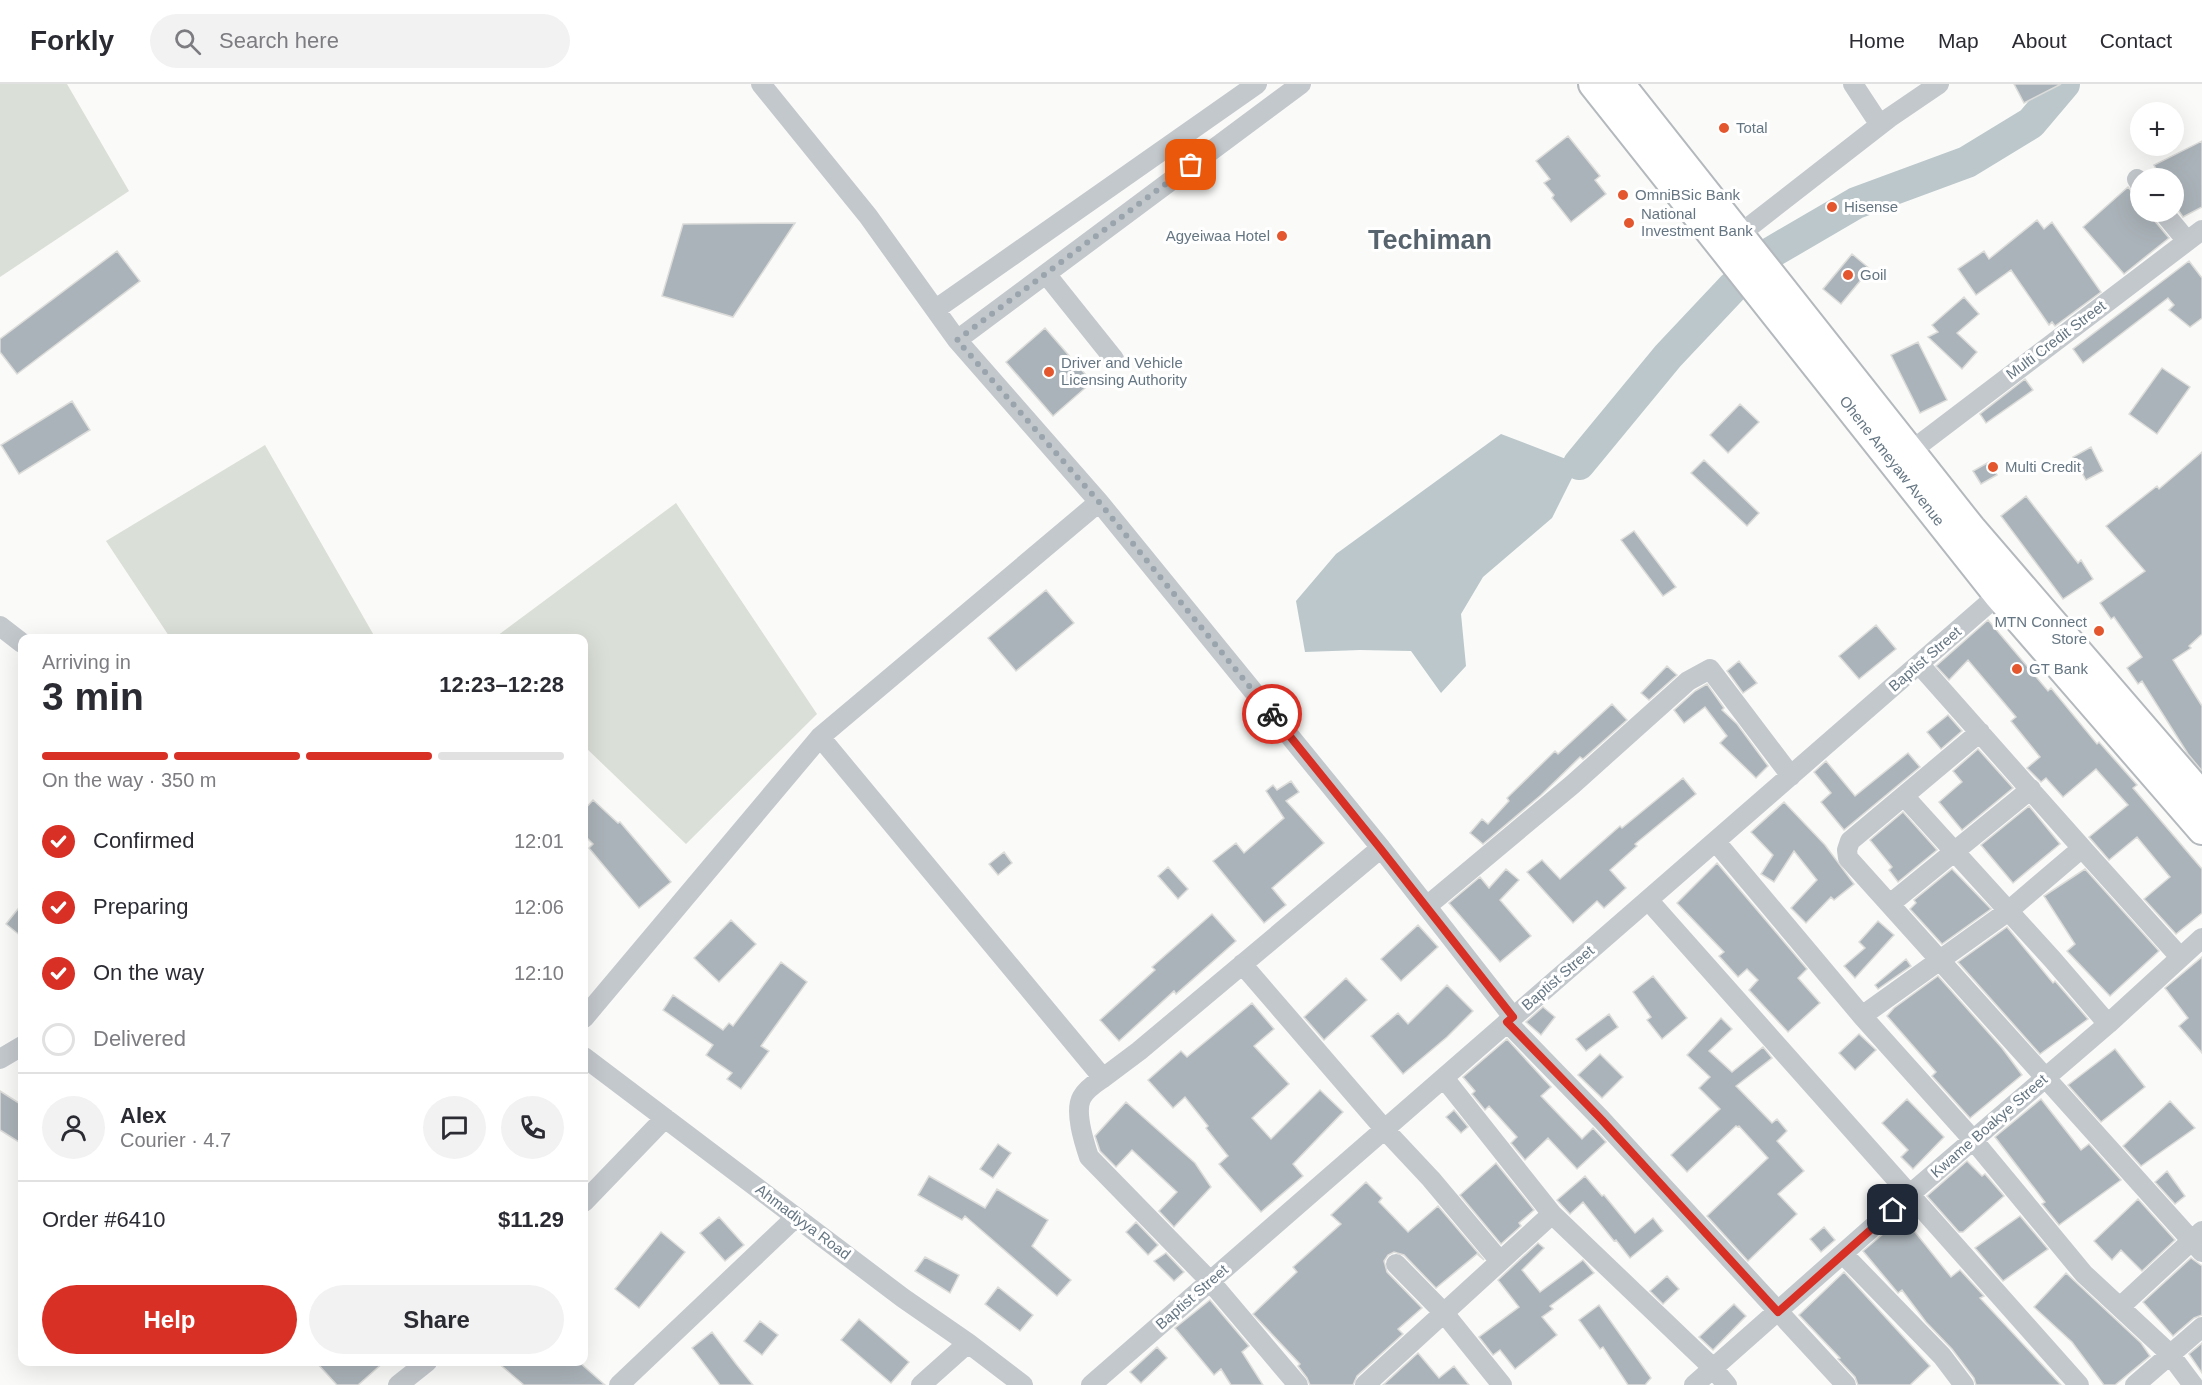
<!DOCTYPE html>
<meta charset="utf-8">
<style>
body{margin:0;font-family:Arial,sans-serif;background:#f2f2f3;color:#2b2b33;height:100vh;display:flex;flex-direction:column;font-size:22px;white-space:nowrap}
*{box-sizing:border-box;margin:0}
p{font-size:20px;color:#7c7c81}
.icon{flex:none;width:33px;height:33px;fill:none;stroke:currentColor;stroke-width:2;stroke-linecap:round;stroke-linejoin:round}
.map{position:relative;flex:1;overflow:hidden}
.panel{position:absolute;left:18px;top:550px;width:570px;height:732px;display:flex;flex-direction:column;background:#fff;border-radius:12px;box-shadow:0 6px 24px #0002}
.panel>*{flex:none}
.tools{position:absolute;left:2130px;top:18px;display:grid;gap:12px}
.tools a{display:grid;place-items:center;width:54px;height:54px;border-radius:50%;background:#fff;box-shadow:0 6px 24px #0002;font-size:30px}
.pin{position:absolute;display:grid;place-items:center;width:51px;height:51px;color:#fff;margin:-26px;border-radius:12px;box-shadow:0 3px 9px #0006}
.courier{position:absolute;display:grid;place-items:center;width:60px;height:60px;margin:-30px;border:4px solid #d93025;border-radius:50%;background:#fff;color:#222;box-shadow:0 2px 8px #0007}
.headline em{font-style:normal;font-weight:800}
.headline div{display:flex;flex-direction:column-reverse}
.headline{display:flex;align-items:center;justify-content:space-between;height:102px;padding:0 24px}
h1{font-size:39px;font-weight:800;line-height:45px}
.bar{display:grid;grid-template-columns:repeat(4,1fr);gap:9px 6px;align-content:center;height:72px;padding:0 24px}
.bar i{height:8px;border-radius:4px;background:#e1e1e2}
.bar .on{background:#d93025}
.bar p{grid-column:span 4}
.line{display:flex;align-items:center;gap:15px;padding:0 24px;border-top:2px solid #e1e1e2}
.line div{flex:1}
.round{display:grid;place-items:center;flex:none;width:63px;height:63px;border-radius:32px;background:#f2f2f3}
ol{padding:0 24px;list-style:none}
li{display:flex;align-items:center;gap:18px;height:66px}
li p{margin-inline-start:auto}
li .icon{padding:6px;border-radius:50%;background:#d93025;color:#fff;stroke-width:4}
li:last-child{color:#7c7c81}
li i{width:33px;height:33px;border:3px solid #e1e1e2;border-radius:50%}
.button{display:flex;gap:12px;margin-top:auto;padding:12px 24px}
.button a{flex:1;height:69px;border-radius:36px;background:#d93025;color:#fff;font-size:24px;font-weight:800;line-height:69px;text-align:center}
.button a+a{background:#f2f2f3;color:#2b2b33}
header{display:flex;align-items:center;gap:36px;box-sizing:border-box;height:84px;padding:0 30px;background:#fff;border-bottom:2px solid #e1e1e2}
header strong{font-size:28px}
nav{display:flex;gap:33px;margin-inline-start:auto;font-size:21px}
.search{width:420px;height:54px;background:#f2f2f3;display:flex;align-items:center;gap:15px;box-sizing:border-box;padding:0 21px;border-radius:33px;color:#7c7c81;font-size:22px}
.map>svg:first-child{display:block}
.green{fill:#dadfd7}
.water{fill:#bbc7cb}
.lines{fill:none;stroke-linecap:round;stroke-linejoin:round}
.river{stroke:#bbc7cb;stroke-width:32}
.building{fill:#aab3b9;stroke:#dcdcda;stroke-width:1.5}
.highway-casing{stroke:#b4b9bd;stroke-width:32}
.minor{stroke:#c3c8cc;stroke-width:20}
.highway{stroke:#fff;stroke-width:28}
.done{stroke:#99a4ac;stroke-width:6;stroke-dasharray:0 10.8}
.route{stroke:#d93025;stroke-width:8}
.poi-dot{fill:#e4572e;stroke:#fff;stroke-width:2}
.labels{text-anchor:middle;stroke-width:6;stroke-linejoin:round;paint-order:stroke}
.poi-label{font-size:15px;fill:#657683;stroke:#fff;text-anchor:start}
.street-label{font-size:15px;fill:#657683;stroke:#fff}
.town-label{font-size:27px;font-weight:bold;fill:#57646e;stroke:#fff}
</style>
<header>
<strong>Forkly</strong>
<div class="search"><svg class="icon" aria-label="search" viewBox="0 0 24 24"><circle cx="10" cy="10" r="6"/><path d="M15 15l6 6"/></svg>Search here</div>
<nav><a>Home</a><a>Map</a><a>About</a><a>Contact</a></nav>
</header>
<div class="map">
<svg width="2202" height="1301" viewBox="0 0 2202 1301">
<rect width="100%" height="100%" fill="#fafaf8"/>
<path class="green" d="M0 0H67L129 107 0 193Z
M265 361 376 555H171L106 457Z
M676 419 817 630 686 760 584 662V555H493Z"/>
<path class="water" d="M1501 350 1579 380 1552 434 1483 493 1461 530 1466 582 1441 609 1411 567 1360 566 1305 568 1296 517 1336 470Z"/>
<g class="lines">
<path class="river" d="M1772 168 1856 119 1967 78 2031 39 2064 0
M1579 380 1668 272 1733 203"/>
</g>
<path class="building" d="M2014 0H2061L2024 19Z
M1568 52 1600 92 1595 96 1606 110 1571 138 1552 114 1554 111 1544 99 1550 95 1536 77Z
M2202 57V123L2183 133 2174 120V94H2161L2154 81Z
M2128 103 2134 110 2140 112V128H2151L2154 136 2169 154 2124 190 2083 143Z
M2037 136 2044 145 2052 138 2101 208 2055 242 2052 238 2049 241 2011 186 1976 211 1958 185 1984 167 1989 175Z
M795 139 733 233 662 212 683 140Z
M117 167 140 197 17 290 0 268V255Z
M1852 170 1870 185 1841 220 1823 205Z
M2189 177 2202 194V234L2190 243 2169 226 2174 221 2168 214 2083 279 2073 265Z
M1964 213 1979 230 1957 249 1977 268 1962 285 1928 253 1938 248 1932 241Z
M1045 244 1092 298 1053 332 1006 278Z
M1918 258 1947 316 1920 329 1891 271Z
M2162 284 2190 303 2157 350 2129 330Z
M2025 295 2033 306 1986 339 1980 330Z
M72 317 90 346 19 390 1 361Z
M1740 320 1759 338 1728 369 1710 351Z
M2091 363 2103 387 2086 396 2073 373Z
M2202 368V550L2189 562 2191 564 2173 576 2202 622V687L2188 670 2142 597 2138 600 2127 584 2142 573 2114 533 2111 535 2100 519 2145 487 2106 442 2157 402 2159 405Z
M1704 376 1759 429 1747 442 1691 389Z
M1989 378 1997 391 1981 400 1973 387Z
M2026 412 2078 479 2081 476 2093 495 2063 515 2001 432Z
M1634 447 1676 503 1663 512 1621 456Z
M1046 506 1074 539 1016 587 988 554Z
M1988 536 2048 607 2051 604 2097 660 2099 658 2137 701 2133 704 2202 785V829L2176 850 2144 815 2170 793 2137 753 2109 776 2089 753 2128 721 2096 685 2063 713 2046 694 2041 698 2027 684 2040 673 2011 637 2016 633 1968 576 1949 596 1936 582Z
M1876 541 1896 565 1859 595 1839 572Z
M1739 577 1757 599 1743 609 1727 587Z
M1667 582 1677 591 1649 616 1641 609Z
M1707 600 1724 624 1722 626 1737 640 1768 682 1756 694 1720 659 1727 652 1705 623 1684 639 1674 626 1695 607Z
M1612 620 1627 636 1583 675 1580 673 1541 711 1483 760 1470 749 1482 735 1488 740 1509 717 1507 714 1555 667 1558 670Z
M1948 631 1962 647 1941 665 1927 648Z
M1978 665 2013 704 1962 746 1939 718 1962 698 1953 687Z
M1908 669 1920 683 1844 746 1821 718 1831 709 1814 688 1826 677 1855 712Z
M1683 694 1696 710 1635 760 1637 762 1610 786 1626 804 1604 824 1597 817 1573 839 1527 788 1542 776 1560 795 1620 742 1622 744Z
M1291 697 1299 708 1286 717 1324 759 1272 804 1286 821 1264 839 1213 777 1236 759 1244 769 1284 734 1266 707 1273 701 1277 706Z
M593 716 618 739 620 738 671 798 639 824 589 764 593 760 584 751V726Z
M1784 718 1825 761 1854 800 1834 816 1831 813 1806 839 1791 824 1817 796 1794 767 1774 798 1761 790 1773 771 1751 748Z
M2029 722 2060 760 2013 799 1981 761Z
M1903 728 1937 766 1898 798 1889 786 1892 783 1870 756Z
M1004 768 1012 779 998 791 989 780Z
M1717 779 1807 885 1798 894 1820 919 1788 948 1749 906 1758 896 1747 885 1738 893 1719 872 1724 868 1677 819Z
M1168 783 1188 805 1178 815 1158 792Z
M1506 785 1519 796 1500 816 1531 852 1500 878 1449 819 1480 793 1489 804Z
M1952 785 1991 825 1942 860 1910 825 1916 819 1914 816Z
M2085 785 2159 867 2110 912 2067 867 2075 860 2044 812Z
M22 820V853L6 840Z
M1212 830 1236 857 1176 910 1174 907 1119 957 1100 936 1155 886 1152 883Z
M731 836 756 860 719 898 694 874Z
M1878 837 1894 851 1855 894 1844 882 1865 864 1859 858Z
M1418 841 1438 863 1401 897 1381 875Z
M2007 843 2053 899 2055 897 2088 935 2040 970 1958 878Z
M2202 873V969L2179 942 2188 934 2165 904Z
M1906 875 1911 882 1878 905 1875 901Z
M781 878 807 898 761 962 769 967 741 1005 727 995 732 989 706 971 713 961 663 926 673 911 723 946 729 939 733 942Z
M1653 892 1687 934 1662 955 1647 936 1651 933 1633 908Z
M1938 892 2002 964 2022 991 1970 1034 1932 992 1936 988 1887 932 1894 924Z
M1346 894 1367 916 1324 956 1304 933Z
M1447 901 1473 927 1447 953 1403 990 1371 952 1398 929 1408 940Z
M1252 919 1274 945 1254 962 1289 1000 1252 1034 1271 1055 1320 1006 1343 1028 1293 1080 1303 1092 1261 1128 1219 1080 1228 1072 1206 1044 1208 1042 1185 1013 1173 1024 1148 996 1181 967 1187 973Z
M1543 923 1555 933 1541 951 1526 938Z
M1609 930 1618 943 1586 967 1576 955Z
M1721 934 1732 945 1709 967 1732 988 1763 963 1768 969 1772 974 1736 1002 1772 1039 1777 1035 1787 1047 1777 1057 1804 1087 1778 1110 1797 1130 1748 1177 1707 1132 1768 1074 1739 1042 1738 1043 1736 1042 1687 1088 1671 1071 1720 1025 1699 1004 1710 993 1687 971Z
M1859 950 1876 966 1855 986 1839 969Z
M1507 955 1551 1003 1541 1012 1582 1055 1593 1044 1606 1058 1577 1085 1548 1054 1525 1076 1511 1059 1517 1053 1489 1022 1485 1026 1472 1010 1475 1007 1463 993Z
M2115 965 2145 1003 2101 1038 2068 1001Z
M1600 970 1623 993 1602 1014 1578 991Z
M0 1007 22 1021V1060L0 1046Z
M1907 1015 1944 1053 1913 1085 1901 1073 1908 1066 1882 1039Z
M2041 1015 2081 1066 2089 1060 2121 1096 2059 1141 2042 1120 2045 1118 1995 1053Z
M2170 1017 2195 1044 2141 1082 2123 1062Z
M1126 1018 1195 1079 1211 1103 1174 1143 1159 1127 1177 1108 1132 1066 1116 1083 1100 1067 1095 1052Z
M1454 1026 1468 1043 1461 1049 1446 1033Z
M998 1060 1011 1069 993 1094 980 1085Z
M1967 1077 1982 1092 1985 1090 2004 1112 1963 1148H1959L1927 1112Z
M1496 1079 1534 1126 1519 1139 1521 1142 1501 1160 1460 1111Z
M2167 1087 2185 1112 2175 1120 2155 1098Z
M929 1092 985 1124 997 1105 1048 1136 1032 1162 1071 1196 1057 1212 965 1132 962 1136 918 1111Z
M1585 1092 1602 1112 1604 1111 1635 1149 1653 1134 1663 1147 1630 1174 1616 1156 1614 1157 1583 1118 1570 1130 1557 1116Z
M1366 1098 1382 1114 1379 1118 1408 1148 1438 1122 1484 1176 1477 1170 1436 1204 1404 1171 1394 1168 1388 1171 1384 1177 1387 1188 1422 1224 1398 1245 1403 1250 1357 1292 1353 1301H1310L1307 1294 1298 1282 1300 1280 1253 1230 1297 1188 1293 1183 1341 1140 1331 1131Z
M2138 1115 2175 1156 2142 1187 2121 1166 2112 1176 2094 1157Z
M2020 1132 2048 1165 2003 1197 1975 1164Z
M719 1133 744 1161 725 1177 700 1149Z
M1903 1133 1951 1193 1960 1186 1984 1212 1980 1214 2061 1301H1976L1974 1294 1952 1265 1926 1238 1902 1206 1898 1209 1863 1167Z
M1136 1138 1158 1161 1148 1171 1126 1148Z
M1824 1143 1835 1156 1821 1168 1810 1155Z
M661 1148 685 1168 639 1224 615 1205Z
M1538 1159 1544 1164 1522 1186 1540 1208 1583 1176 1594 1189 1550 1222 1553 1225 1542 1233 1557 1251 1515 1285 1500 1266 1493 1271 1479 1253 1519 1223 1498 1196Z
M1166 1169 1184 1188 1174 1197 1154 1177Z
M925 1173 959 1191 950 1209 915 1187Z
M2191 1174 2202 1182V1231L2194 1234 2173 1252 2143 1218Z
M1844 1188 1930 1282 1910 1301H1858L1855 1293 1838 1275 1840 1274 1799 1231Z
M2066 1189 2141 1259 2150 1272 2115 1301H2104L2072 1258 2034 1223Z
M1667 1192 1679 1205 1663 1220 1650 1207Z
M998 1203 1033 1231 1020 1247 985 1220Z
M1210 1216 1249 1262 1242 1268 1263 1301H1231L1221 1285 1214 1291 1175 1244Z
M1734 1220 1746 1232 1713 1266 1699 1253Z
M1599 1221 1651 1294 1645 1301H1628L1603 1263 1600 1265 1579 1236Z
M859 1235 909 1278 891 1299 841 1256Z
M760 1237 778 1251 762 1271 744 1257Z
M712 1248 736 1280 753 1301H720L692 1264Z
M2202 1259V1289L2189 1270Z
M1157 1263 1167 1274 1141 1299 1130 1288Z
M1418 1269 1439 1294 1454 1282 1469 1301H1383Z
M316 1278H384L358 1301H337Z
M497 1278H579L605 1301H524Z"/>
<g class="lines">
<defs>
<path id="highway" d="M1593 0 1998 511 2202 746
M1620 0 1971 444 2202 712"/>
</defs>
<use href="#highway" class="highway-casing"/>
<path class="minor" d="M761 0 868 132 957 256 1099 418
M1853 0 1880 41
M2137 95 2140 100
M2163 128 2187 157
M1740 150 1889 34 1939 0
M1046 190 1114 275
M936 225 1257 0
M957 256 1301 0
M1911 367 2202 146
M0 542 22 559
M1980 648 1850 757 1847 766 1848 774 2202 1168
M820 653 1103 994 1139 967 1381 764
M1904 712 2053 876 2108 940
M1716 758 1862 932 1974 1057 2084 1190 2169 1269 2193 1301
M2082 764 2180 873
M1649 817 2079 1301
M1890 820 2031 705
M1427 822 1572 701 1688 597 1710 585 1791 692
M1242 880 1386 1047 1431 1095 1499 1176
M1862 932 2007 828 2082 764 1919 580
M584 934 820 653 1099 418 1381 764 1513 933
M1507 938 1602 1036 1846 1301
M584 973 903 1214 968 1259 1023 1301
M0 975 22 962
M1103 994C1096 999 1087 1004 1082 1013 1074 1027 1084 1058 1089 1073L1210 1197 1298 1301
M1444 994 1552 1130 1713 1284 1727 1301
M584 1118 665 1034
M1843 1170 1942 1272 1964 1301
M1396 1180 1444 1229 1502 1301
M2120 1223 2202 1147
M398 1301 427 1278
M619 1301 796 1133
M921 1301 968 1259
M1091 1301 1998 511
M1365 1301 1552 1130
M1694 1301 1909 1111 2108 940 2202 854
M2135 1301 2202 1243"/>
<use href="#highway" class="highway"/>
</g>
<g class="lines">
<path class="done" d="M1191 81 957 256 1099 418 1272 630"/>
<path class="route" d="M1272 630 1380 764 1513 933 1507 938 1602 1036 1778 1228 1893 1126"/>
</g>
<g class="poi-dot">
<circle cx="1724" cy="44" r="6"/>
<circle cx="1623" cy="111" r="6"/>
<circle cx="1832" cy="123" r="6"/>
<circle cx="1629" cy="139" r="6"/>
<circle cx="1282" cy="152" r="6"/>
<circle cx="1848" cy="191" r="6"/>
<circle cx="1049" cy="288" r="6"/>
<circle cx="1993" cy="383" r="6"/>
<circle cx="2099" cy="547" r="6"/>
<circle cx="2017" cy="585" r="6"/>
</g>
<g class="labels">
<g class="poi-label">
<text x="1736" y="49">Total</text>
<text x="1635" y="116">OmniBSic Bank</text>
<text x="1844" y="128">Hisense</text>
<text x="1641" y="135">National<tspan x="1641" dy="17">Investment Bank</tspan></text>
<text x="1270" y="157" text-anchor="end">Agyeiwaa Hotel</text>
<text x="1860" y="196">Goil</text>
<text x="1061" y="284">Driver and Vehicle<tspan x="1061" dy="17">Licensing Authority</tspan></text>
<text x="2005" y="388">Multi Credit</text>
<text x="2087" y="543" text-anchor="end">MTN Connect<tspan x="2087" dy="17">Store</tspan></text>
<text x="2029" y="590">GT Bank</text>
</g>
<g class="street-label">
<text transform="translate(2056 256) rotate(-37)" y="5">Multi Credit Street</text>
<text transform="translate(1892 377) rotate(52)" y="5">Ohene Ameyaw Avenue</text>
<text transform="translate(1925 575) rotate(-41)" y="5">Baptist Street</text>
<text transform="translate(1558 894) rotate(-41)" y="5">Baptist Street</text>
<text transform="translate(1989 1042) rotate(-41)" y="5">Kwame Boakye Street</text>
<text transform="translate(803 1138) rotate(37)" y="5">Ahmadiyya Road</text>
<text transform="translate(1192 1213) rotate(-41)" y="5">Baptist Street</text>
</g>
<g class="town-label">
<text x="1430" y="165">Techiman</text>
</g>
</g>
</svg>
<div class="tools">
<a>+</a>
<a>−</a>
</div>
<div class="pin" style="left:1191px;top:81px;background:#ea580c"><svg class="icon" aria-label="bag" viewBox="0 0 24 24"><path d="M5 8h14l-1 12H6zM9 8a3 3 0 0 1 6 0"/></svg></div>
<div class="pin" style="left:1893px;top:1126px;background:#1f2937"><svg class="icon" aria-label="home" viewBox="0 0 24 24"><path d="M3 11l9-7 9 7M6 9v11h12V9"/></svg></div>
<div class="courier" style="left:1272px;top:630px"><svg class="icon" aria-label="bike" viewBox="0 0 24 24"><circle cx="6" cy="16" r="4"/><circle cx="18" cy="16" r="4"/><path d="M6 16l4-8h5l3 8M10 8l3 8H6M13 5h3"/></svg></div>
<section class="panel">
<div class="headline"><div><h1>3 min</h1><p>Arriving in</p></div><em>12:23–12:28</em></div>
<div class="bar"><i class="on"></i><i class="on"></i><i class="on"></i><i></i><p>On the way · 350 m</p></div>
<ol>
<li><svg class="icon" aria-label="check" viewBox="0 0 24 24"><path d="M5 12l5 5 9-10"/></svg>Confirmed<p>12:01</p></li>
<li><svg class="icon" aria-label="check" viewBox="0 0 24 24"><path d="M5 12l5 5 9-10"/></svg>Preparing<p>12:06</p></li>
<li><svg class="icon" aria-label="check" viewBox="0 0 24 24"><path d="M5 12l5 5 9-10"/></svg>On the way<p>12:10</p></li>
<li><i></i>Delivered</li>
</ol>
<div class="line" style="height:108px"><a class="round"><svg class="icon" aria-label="person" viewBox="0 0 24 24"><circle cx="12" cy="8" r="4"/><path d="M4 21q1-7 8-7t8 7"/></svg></a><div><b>Alex</b><p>Courier · 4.7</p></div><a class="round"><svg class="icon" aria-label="chat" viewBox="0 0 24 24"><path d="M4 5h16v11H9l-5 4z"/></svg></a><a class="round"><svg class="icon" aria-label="phone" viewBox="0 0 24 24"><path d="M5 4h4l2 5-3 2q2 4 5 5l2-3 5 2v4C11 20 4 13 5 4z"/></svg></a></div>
<div class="line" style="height:78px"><div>Order #6410</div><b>$11.29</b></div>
<div class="button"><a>Help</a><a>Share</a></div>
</section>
</div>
